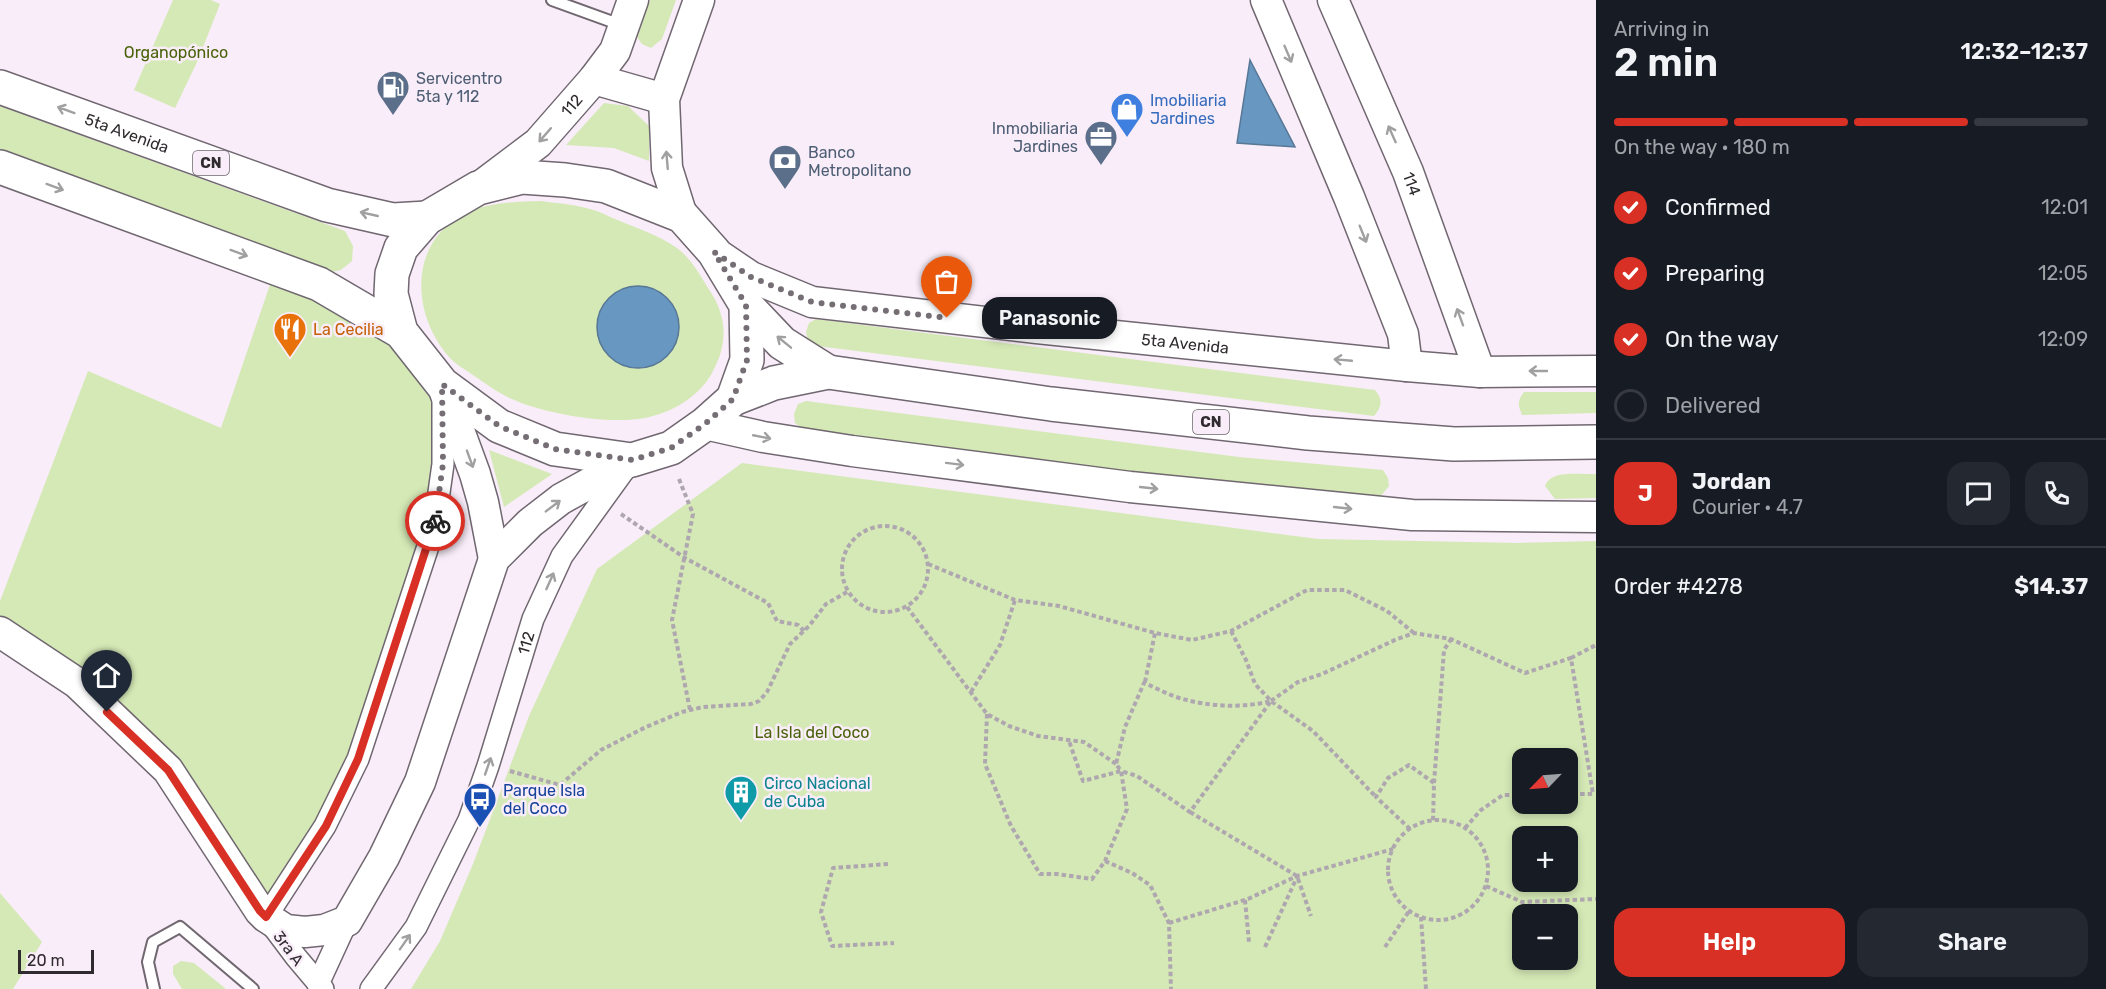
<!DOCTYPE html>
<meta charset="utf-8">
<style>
body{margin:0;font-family:Rubik,sans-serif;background:#242831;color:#f1f3f6;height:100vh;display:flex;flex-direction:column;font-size:22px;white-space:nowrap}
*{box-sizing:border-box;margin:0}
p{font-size:20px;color:#9ea1a6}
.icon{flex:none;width:33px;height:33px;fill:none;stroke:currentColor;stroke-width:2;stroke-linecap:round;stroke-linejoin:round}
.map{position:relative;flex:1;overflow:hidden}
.drawer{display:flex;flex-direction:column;background:#171b24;width:510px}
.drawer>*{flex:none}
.needle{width:39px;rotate:245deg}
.buttons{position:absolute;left:1512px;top:748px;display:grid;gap:12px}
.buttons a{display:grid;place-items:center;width:66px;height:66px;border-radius:12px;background:#171b24;box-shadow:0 3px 9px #0003;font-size:30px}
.scale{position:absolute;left:18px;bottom:15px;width:76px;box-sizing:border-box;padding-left:6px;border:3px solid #2f2b2f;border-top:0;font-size:16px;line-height:21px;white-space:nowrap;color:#2f2b2f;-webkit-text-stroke:4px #f8edf8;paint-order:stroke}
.pin{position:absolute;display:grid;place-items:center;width:51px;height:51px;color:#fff;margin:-62px -26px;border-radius:50% 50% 50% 0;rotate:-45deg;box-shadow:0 0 6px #0007}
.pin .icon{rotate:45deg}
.courier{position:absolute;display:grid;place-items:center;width:60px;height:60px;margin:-30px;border:4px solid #d93025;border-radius:50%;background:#fff;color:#222;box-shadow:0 2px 8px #0007}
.bubble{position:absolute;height:42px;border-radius:18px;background:#171b24;box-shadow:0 3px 9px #0003;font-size:20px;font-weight:600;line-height:42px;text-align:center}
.head em{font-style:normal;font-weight:600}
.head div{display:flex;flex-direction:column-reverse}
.head{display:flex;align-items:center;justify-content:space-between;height:102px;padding:0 18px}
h1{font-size:39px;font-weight:600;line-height:45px}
.bar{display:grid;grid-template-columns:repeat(4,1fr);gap:9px 6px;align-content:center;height:72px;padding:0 18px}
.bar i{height:8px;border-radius:4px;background:#363941}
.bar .on{background:#d93025}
.bar p{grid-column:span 4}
.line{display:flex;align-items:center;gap:15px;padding:0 18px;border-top:2px solid #363941}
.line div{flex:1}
.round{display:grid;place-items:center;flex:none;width:63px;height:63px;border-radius:18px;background:#242831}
ol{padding:0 18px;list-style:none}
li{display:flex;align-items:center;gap:18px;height:66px}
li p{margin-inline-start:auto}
li .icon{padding:6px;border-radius:50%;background:#d93025;color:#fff;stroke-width:4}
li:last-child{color:#9ea1a6}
li i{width:33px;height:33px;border:3px solid #363941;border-radius:50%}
.button{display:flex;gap:12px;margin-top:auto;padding:12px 18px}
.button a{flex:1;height:69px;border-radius:18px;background:#d93025;color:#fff;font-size:24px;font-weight:600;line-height:69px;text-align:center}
.button a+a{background:#242831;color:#f1f3f6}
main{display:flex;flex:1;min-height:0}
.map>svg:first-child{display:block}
.green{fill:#d5e9b6;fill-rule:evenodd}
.water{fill:#6897c1;stroke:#577795;stroke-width:1.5}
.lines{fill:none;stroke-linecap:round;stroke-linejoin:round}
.lane-casing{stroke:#706770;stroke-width:14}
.street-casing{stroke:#706770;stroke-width:24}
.secondary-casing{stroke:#706770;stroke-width:33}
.highway-casing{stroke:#706770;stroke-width:36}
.path{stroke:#afa7af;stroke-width:4;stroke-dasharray:4.5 3;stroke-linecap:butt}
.lane{stroke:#fff;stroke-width:10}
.street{stroke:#fff;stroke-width:21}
.secondary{stroke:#fff;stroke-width:30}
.highway{stroke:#fff;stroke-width:33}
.oneway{stroke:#a1a0a1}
.done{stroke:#756f75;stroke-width:6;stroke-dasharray:0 10.8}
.route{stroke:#d93025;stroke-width:8}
.labels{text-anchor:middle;stroke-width:5;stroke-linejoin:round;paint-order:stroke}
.shield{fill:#f8edf8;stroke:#6b656b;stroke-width:1.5}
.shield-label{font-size:15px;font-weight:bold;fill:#2f2b2f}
.park-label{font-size:16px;fill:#4a6209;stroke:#f8edf8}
.service-label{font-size:16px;fill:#4e5e75;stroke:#f8edf8;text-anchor:start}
.shop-label{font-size:16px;fill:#366cbe;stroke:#f8edf8;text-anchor:start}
.street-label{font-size:16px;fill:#2f2b2f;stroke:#f8edf8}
.food-label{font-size:16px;fill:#c56008;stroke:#f8edf8;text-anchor:start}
.culture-label{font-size:16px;fill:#0d838f;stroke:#f8edf8;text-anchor:start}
.transit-label{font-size:16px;fill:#164399;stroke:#f8edf8;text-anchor:start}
</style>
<main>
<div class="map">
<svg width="1596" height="989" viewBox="0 0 1596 989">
<rect width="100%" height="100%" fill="#f8edf8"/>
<path class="green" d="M173 0H211L220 4 198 60 175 108 134 90Z
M650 0H676L662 39 651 48 642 44 637 37Z
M604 103 628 106 649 126V161L614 148 566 145Z
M0 106 345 231 353 246 352 261 341 270 327 273 0 152Z
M541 201C556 203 571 204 586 208 596 210 606 215 615 219 636 228 659 235 677 248 691 258 701 277 710 291 727 317 728 343 713 371 701 395 675 411 649 417 614 426 544 414 512 399 498 393 485 383 473 375 466 370 457 365 451 359 411 316 407 242 466 213 490 202 515 202 541 201Z
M276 267 319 284 442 384 443 464 358 759 269 906 168 770 0 632V601L88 371 221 428Z
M816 319 1375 390C1383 399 1382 407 1374 416L809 345 806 332 809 323Z
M1524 392H1596V413L1522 415C1518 405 1517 401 1524 392Z
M806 401 1239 457 1383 470 1388 478 1389 486 1380 497 1082 467 802 428 795 423 794 414 798 404Z
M489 450 552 474 504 507Z
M742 463 1318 539 1519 543 1596 541V989H411L440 941 473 864 529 716 597 569ZM1522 759H1568V804H1522ZM1522 837H1568V882H1522ZM1522 915H1568V960H1522Z
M1596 474V498L1555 499 1545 486C1551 469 1580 475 1596 474Z
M0 893 42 942 13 989H0Z
M181 961 194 963 226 989H182L173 974V966Z"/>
<path class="water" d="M1250 60 1295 147 1237 143Z
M597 327a41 41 0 1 1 82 0a41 41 0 1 1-82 0Z"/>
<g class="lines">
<defs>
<path id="lane" d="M552 0 621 25
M154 989 148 962 153 942 180 927 253 989"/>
<g id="street">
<path d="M318 984 347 921"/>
<path d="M323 989 296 957 266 917 325 826 358 759 434 528 443 464V403"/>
<path id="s1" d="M371 989 416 927 469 820 488 766 533 619 562 556 627 466"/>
</g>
<g id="secondary">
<path d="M1266 0 1349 197 1403 334 1407 366"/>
<path id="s2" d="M1333 0 1408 172 1480 372"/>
<path d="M594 79 664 99"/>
<path id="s3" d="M481 186 538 143 594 79 615 51 633 0"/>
<path d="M682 216 667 168 664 99 699 0"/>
<path id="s4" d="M714 252 751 277 812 302 1037 328 1407 366 1480 372 1596 371"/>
<path d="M442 384 475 474 483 502 494 559"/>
<path d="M705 424 763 437 852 451 1130 487 1412 515 1596 517"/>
<path d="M0 632 77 683 168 770 260 911 266 917 286 930 305 932 324 930 347 921 384 857 420 782 494 559 530 523 561 499 632 460"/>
</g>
<g id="highway">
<path id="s5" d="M0 87 327 205 393 220 427 218"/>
<path d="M0 167 319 284 401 332 442 384 499 426 555 449 632 460 671 448 705 424 733 399 747 360 746 305 714 252 682 216 606 186 565 180 522 177 478 188 427 218 401 248 392 274 391 294 401 332"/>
<path d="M746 305 782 343 828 372"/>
<path d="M733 399 774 383 828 372 1051 404 1308 433 1454 444 1596 442"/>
</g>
</defs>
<use href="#lane" class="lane-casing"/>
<use href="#street" class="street-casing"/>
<use href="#secondary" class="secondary-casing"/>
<use href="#highway" class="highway-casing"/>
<path class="path" d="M679 479 693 514 672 620 690 710
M621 514 685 558 768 603 777 621 798 625 804 631
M842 569a43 43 0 1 1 86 0a43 43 0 1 1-86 0Z
M928 564 1015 600 1059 606 1155 633 1192 640 1231 631 1307 590H1345L1387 611 1414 633
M907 607 987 714 1009 726 1038 736 1084 742 1116 764
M1231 631 1246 660 1255 684 1271 701 1313 731 1376 797
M1571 658 1596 645
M1145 682 1155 633
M971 692 1000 645 1015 600
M1271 701 1298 682 1322 674 1397 639 1414 633 1451 639 1525 673 1571 658 1593 794H1568
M987 714 985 764 1011 826 1040 874H1057L1092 879 1105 861 1127 809 1121 771 1116 764 1125 727 1144 683C1157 688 1170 696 1183 699 1211 707 1243 708 1271 701L1190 812 1137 776 1121 771 1083 781 1069 741
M510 771 560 785 601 750 646 727 682 712 703 707 751 704 759 701 767 692 790 644 809 626 826 604 849 591
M1434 783 1444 650 1451 639
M1190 812 1297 876 1311 916
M1388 870a50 50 0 1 1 100 0a50 50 0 1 1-100 0Z
M1465 828 1481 810 1503 795H1522
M1410 829 1376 797 1388 778 1409 765 1434 783 1433 821
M1105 861 1132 873 1150 885 1169 923 1171 989
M888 864 833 868 821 912 832 946 894 943
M1486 886 1522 902 1596 899
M1245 900 1249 942
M1421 917 1426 989
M1169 923 1248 899 1297 876 1393 849
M1265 947 1297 877
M1385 947 1409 911"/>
<use href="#lane" class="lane"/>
<use href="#street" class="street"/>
<use href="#secondary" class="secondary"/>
<use href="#highway" class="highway"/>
</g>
<defs><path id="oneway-shaft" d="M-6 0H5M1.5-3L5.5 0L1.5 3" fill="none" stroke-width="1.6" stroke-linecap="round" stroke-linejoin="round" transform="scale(1.5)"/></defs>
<g class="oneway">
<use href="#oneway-shaft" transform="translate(1288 54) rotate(67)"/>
<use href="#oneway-shaft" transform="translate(66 110) rotate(-160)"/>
<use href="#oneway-shaft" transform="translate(1392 134) rotate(-114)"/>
<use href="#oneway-shaft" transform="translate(545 135) rotate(131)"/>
<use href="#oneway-shaft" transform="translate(667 160) rotate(-95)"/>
<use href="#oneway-shaft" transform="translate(55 187) rotate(20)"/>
<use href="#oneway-shaft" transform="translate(369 214) rotate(-167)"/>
<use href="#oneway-shaft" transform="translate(1363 234) rotate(68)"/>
<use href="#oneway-shaft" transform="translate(239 253) rotate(20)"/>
<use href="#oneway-shaft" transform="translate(1460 317) rotate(-110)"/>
<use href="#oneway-shaft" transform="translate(784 342) rotate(-141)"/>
<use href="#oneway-shaft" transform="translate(1343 360) rotate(-175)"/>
<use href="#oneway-shaft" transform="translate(1538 371) rotate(180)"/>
<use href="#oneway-shaft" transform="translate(762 437) rotate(11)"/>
<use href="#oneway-shaft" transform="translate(470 459) rotate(70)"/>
<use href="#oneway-shaft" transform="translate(955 464) rotate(7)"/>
<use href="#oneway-shaft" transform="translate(1149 488) rotate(6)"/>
<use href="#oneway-shaft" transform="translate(553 506) rotate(-37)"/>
<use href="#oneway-shaft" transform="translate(1343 508) rotate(6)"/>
<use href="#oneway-shaft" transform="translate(550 581) rotate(-66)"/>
<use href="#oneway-shaft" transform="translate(488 766) rotate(-71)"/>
<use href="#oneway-shaft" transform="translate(405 942) rotate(-55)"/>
</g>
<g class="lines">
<path class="done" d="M435 521 443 464 442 384 499 426 555 449 632 460 671 448 705 424 733 399 747 360 746 305 714 252 751 277 812 302 947 318"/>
<path class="route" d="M107 712 168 770 260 911 266 917 326 826 358 759 435 521"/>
</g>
<defs>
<symbol id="fuel-pin" viewBox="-11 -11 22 30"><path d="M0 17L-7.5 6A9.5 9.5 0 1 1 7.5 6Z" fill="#5c6f8a" stroke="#f8edf8"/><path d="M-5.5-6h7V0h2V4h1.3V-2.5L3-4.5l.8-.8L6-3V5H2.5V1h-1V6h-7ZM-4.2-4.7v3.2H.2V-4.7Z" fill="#fff"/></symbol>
<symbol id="shop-pin" viewBox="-11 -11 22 30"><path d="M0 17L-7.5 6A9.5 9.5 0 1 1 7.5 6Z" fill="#3f7fe0" stroke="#f8edf8"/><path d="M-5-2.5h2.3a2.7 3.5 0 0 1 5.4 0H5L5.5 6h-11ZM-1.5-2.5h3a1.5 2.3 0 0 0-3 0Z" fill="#fff"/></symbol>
<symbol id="office-pin" viewBox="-11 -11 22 30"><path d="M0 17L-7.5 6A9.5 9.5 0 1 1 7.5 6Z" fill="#5c6f8a" stroke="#f8edf8"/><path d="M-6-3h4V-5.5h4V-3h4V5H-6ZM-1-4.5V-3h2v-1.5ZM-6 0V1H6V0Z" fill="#fff"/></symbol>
<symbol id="bank-pin" viewBox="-11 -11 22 30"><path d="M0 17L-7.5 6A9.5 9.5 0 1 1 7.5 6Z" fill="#5c6f8a" stroke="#f8edf8"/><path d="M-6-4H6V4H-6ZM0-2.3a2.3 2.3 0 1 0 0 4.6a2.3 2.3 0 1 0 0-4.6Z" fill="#fff"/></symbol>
<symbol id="restaurant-pin" viewBox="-11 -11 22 30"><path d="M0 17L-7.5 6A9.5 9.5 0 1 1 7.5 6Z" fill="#e8710a" stroke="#f8edf8"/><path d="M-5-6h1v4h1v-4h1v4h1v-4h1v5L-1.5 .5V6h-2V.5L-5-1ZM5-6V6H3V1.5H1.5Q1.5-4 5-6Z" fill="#fff"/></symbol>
<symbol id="building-pin" viewBox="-11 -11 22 30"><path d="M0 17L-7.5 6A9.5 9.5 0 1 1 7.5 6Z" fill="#0f9aa8" stroke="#f8edf8"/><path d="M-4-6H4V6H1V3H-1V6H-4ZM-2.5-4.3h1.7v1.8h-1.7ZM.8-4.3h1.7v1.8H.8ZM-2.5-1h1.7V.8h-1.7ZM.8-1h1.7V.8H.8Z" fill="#fff"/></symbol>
<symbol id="bus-pin" viewBox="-11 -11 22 30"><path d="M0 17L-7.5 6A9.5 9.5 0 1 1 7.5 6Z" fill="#1a4fb4" stroke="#f8edf8"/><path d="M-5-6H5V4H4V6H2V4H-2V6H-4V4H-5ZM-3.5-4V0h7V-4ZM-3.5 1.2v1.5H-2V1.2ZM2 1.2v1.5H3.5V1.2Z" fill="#fff"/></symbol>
</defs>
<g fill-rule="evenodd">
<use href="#fuel-pin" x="374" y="68" width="38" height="52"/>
<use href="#shop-pin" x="1108" y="90" width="38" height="52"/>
<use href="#office-pin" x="1082" y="118" width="38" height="52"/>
<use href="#bank-pin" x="766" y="142" width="38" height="52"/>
<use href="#restaurant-pin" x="271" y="310" width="38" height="52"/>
<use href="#building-pin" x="722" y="773" width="38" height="52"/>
<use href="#bus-pin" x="461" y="780" width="38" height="52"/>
</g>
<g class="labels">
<g class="shield">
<rect x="193" y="151" width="36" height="24" rx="4.5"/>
<rect x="1193" y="410" width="36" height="24" rx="4.5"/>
</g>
<g class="shield-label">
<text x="211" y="168">CN</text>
<text x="1211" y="427">CN</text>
</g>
<g class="park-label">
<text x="176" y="58">Organopónico</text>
<text x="812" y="738">La Isla del Coco</text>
</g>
<g class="service-label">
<text x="416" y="84">Servicentro<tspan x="416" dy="18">5ta y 112</tspan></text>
<text x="1078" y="134" text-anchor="end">Inmobiliaria<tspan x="1078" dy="18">Jardines</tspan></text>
<text x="808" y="158">Banco<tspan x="808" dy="18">Metropolitano</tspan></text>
</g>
<g class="shop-label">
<text x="1150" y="106">Imobiliaria<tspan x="1150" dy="18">Jardines</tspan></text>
</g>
<g class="street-label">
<text dy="6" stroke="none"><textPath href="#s3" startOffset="122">112</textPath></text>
<text dy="6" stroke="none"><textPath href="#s5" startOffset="135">5ta Avenida</textPath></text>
<text dy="6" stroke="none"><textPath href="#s2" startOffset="200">114</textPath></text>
<text dy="6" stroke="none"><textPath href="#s4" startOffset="486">5ta Avenida</textPath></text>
<text dy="6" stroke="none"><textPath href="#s1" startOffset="382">112</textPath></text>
<text transform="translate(289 948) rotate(53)" y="6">3ra A</text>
</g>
<g class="food-label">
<text x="313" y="335">La Cecilia</text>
</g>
<g class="culture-label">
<text x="764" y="789">Circo Nacional<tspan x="764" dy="18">de Cuba</tspan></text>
</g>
<g class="transit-label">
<text x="503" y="796">Parque Isla<tspan x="503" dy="18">del Coco</tspan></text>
</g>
</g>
</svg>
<div class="buttons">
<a><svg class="needle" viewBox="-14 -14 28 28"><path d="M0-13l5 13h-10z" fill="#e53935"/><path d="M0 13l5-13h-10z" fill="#9ea1a6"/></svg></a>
<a>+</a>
<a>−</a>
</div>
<div class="scale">20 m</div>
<div class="pin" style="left:947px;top:318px;background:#ea580c"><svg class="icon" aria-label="bag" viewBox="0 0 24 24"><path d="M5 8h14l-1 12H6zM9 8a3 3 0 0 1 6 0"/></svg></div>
<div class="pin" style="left:107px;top:712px;background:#1f2937"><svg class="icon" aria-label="home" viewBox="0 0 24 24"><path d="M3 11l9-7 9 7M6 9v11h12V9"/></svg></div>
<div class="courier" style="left:435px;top:521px"><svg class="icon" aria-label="bike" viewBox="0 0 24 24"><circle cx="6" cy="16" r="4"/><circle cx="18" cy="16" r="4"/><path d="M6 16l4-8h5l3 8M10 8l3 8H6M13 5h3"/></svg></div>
<div class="bubble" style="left:982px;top:297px;width:135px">Panasonic</div>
</div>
<section class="drawer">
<div class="head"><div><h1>2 min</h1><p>Arriving in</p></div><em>12:32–12:37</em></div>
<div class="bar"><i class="on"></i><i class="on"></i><i class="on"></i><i></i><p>On the way · 180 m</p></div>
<ol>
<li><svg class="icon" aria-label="check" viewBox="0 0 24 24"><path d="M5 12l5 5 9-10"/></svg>Confirmed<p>12:01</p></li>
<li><svg class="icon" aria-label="check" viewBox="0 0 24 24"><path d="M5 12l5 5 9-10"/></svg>Preparing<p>12:05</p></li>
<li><svg class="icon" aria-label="check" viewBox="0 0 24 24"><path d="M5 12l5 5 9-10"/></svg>On the way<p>12:09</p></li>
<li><i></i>Delivered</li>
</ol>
<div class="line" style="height:108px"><b class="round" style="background:#d93025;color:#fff">J</b><div><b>Jordan</b><p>Courier · 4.7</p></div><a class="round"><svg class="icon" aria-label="chat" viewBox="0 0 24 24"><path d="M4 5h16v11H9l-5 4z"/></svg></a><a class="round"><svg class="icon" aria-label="phone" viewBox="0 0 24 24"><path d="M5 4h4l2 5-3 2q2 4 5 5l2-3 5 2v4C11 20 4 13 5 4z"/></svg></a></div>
<div class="line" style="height:78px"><div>Order #4278</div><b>$14.37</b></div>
<div class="button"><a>Help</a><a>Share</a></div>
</section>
</main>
